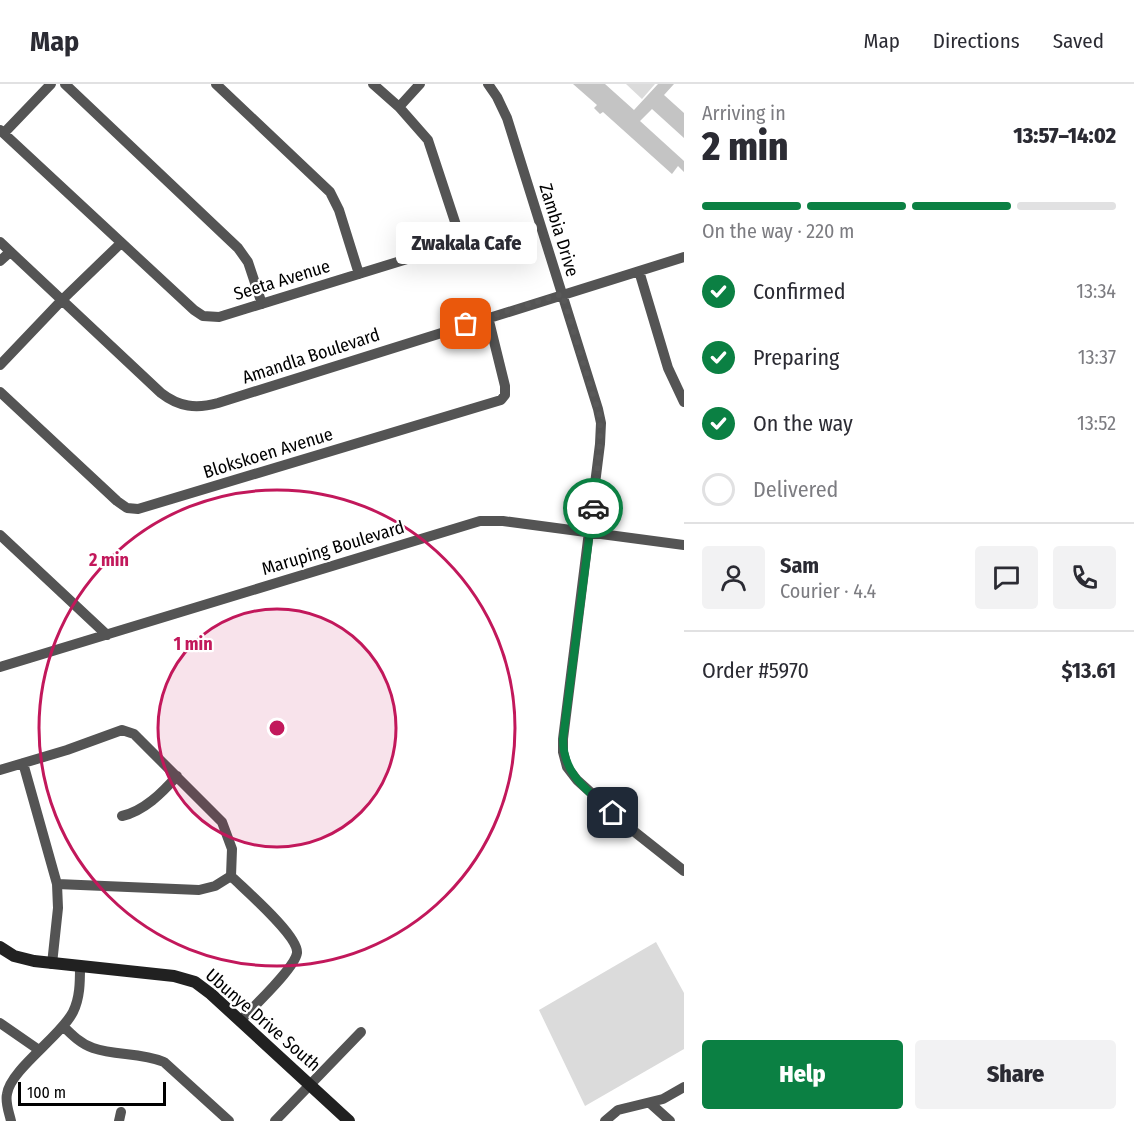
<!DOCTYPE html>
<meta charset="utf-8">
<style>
body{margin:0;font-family:"Fira Sans Condensed",sans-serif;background:#f2f2f3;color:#2b2b33;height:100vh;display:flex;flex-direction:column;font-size:22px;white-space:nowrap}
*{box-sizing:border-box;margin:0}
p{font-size:20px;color:#7c7c81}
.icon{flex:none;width:33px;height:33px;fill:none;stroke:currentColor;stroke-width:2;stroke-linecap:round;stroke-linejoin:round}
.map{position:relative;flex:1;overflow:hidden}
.side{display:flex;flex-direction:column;background:#fff;width:450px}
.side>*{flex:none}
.scale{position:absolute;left:18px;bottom:15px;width:148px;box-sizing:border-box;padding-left:6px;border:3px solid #000;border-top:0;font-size:16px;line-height:21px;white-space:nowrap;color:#000;-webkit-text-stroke:4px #fff;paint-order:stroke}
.pin{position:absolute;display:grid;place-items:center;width:51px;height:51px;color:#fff;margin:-26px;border-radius:12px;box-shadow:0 3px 9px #0006}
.courier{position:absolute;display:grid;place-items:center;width:60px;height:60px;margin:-30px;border:4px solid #0b8043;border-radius:50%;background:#fff;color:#222;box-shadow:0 2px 8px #0007}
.bubble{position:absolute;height:42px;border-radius:6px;background:#fff;box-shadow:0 6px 24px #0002;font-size:20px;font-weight:800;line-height:42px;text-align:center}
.summary em{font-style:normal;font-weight:800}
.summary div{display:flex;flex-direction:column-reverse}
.summary{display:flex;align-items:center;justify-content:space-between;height:102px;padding:0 18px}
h1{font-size:39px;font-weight:800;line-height:45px}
.bar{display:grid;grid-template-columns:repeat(4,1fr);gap:9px 6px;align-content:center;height:72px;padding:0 18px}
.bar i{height:8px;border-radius:4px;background:#e1e1e2}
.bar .selected{background:#0b8043}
.bar p{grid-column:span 4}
.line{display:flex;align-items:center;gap:15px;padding:0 18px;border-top:2px solid #e1e1e2}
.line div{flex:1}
.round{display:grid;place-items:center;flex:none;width:63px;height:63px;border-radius:6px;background:#f2f2f3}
ol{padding:0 18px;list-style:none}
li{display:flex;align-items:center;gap:18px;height:66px}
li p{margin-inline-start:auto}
li .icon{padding:6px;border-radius:50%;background:#0b8043;color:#fff;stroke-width:4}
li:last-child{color:#7c7c81}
li i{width:33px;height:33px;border:3px solid #e1e1e2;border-radius:50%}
.cta{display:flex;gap:12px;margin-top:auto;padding:12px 18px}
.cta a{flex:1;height:69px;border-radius:6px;background:#0b8043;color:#fff;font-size:24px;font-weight:800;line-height:69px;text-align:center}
.cta a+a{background:#f2f2f3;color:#2b2b33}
header{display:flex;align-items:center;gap:36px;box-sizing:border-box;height:84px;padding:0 30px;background:#fff;border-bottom:2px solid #e1e1e2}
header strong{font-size:28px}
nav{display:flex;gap:33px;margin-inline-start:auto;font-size:21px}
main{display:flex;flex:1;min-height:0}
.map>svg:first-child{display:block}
.green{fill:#dbdbdb}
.building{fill:#c4c4c4}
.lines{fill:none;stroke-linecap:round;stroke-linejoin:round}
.street{stroke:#545454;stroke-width:10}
.secondary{stroke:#212121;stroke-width:12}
.done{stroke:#595959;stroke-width:6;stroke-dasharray:0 10.8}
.route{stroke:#0b8043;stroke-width:8}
.ring{fill:none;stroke:#c2185b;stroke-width:3}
.labels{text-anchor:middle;stroke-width:4.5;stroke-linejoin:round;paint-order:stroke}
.street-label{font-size:18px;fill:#000;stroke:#fff}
.centre{fill:#c2185b;stroke:#fff;stroke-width:3}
.ring-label{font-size:18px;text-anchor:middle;font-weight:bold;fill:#c2185b;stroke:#fff;stroke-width:4.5;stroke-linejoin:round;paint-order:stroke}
</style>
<header>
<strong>Map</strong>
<nav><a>Map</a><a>Directions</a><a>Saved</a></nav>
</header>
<main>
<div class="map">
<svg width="684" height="1037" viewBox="0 0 684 1037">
<rect width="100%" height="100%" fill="#fff"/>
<path class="green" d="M626 0H655L642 15Z
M656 858 684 909V965L585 1022 539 926Z"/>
<path class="building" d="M573 0H605L634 26 658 0H674L664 11 684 29V54L652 25 640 37 684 77V88L678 82 672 90 603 28 600 30 594 24 597 21Z"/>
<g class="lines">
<path class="street" d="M65 0 238 164 248 178 262 220
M216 0 330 108 339 126 359 190
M488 0 497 13 507 34 598 325 601 339 600 360 563 655V668L567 683 577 696 631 745 684 787
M399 23 420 0
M0 46 194 226 203 232 219 233 446 163 456 157 458 147 428 56 399 23 373 0
M4 49 51 0
M0 158 161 309C179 323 196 325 218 319L684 173
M0 177 10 168
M639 187 668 284 684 318
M0 281 62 216 120 160
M0 308 117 417 127 424 138 425 501 316 505 311V302L488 233
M0 451 107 551
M0 583 480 437H503L684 461
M23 679 57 800 58 824 52 880
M0 686 67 666 122 646 134 650 222 738 232 765 231 792
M122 732C144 727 162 709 177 692
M231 792C244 805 299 852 297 869 295 884 253 923 241 936
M57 800 199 806 215 802 231 792
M0 939 39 966
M63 942C72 951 81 960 93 964 116 972 140 968 164 978L229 1037
M651 1020 670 1037
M11 1037C9 1028 5 1019 7 1010 10 986 61 952 73 928 80 914 80 898 80 883
M119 1037 121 1028
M275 1037 361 948
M605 1037 618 1026 663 1015 684 1003"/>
<path class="secondary" d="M0 863 14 872 34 877 174 892 195 898 211 910 349 1037"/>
</g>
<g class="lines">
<path class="done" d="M466 240 562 210 600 333V360L593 424"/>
<path class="route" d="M593 424 563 655C563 691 588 707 613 729"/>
</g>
<circle cx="277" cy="644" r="119" fill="#c2185b" fill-opacity=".12"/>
<g class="ring">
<circle cx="277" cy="644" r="119"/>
<circle cx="277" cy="644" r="238"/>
</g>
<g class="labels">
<g class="street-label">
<text transform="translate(559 146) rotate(73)" y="6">Zambia Drive</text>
<text transform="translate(282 196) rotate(-17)" y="6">Seeta Avenue</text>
<text transform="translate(311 272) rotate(-18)" y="6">Amandla Boulevard</text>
<text transform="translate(268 369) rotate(-17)" y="6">Blokskoen Avenue</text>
<text transform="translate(333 464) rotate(-17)" y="6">Maruping Boulevard</text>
<text transform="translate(263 936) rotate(41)" y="6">Ubunye Drive South</text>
</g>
</g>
<circle cx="277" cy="644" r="9" class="centre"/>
<g class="ring-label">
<text x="109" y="482">2 min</text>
<text x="193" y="566">1 min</text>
</g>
</svg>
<div class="scale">100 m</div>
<div class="pin" style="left:466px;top:240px;background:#ea580c"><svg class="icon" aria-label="bag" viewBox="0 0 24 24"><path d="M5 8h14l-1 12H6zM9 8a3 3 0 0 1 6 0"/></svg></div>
<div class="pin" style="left:613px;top:729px;background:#1f2937"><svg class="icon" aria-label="home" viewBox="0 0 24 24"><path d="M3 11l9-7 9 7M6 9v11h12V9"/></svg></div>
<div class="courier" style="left:593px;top:424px"><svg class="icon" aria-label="car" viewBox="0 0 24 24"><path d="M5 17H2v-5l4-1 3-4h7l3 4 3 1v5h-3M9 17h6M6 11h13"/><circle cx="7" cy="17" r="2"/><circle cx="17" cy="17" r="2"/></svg></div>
<div class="bubble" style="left:396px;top:138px;width:141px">Zwakala Cafe</div>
</div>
<section class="side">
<div class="summary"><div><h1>2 min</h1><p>Arriving in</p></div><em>13:57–14:02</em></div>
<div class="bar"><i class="selected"></i><i class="selected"></i><i class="selected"></i><i></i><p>On the way · 220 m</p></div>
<ol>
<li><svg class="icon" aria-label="check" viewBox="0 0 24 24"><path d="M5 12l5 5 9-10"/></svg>Confirmed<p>13:34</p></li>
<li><svg class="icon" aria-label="check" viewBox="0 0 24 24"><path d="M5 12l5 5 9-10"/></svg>Preparing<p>13:37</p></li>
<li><svg class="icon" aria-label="check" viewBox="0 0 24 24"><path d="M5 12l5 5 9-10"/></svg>On the way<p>13:52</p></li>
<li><i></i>Delivered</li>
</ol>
<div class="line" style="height:108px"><a class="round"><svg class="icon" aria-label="person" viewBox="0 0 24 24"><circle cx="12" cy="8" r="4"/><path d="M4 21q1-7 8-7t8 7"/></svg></a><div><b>Sam</b><p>Courier · 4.4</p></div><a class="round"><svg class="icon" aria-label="chat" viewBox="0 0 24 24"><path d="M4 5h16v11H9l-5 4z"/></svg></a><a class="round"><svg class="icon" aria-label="phone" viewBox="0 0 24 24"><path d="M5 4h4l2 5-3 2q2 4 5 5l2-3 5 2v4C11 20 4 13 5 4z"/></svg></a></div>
<div class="line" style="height:78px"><div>Order #5970</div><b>$13.61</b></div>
<div class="cta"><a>Help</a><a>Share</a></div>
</section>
</main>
